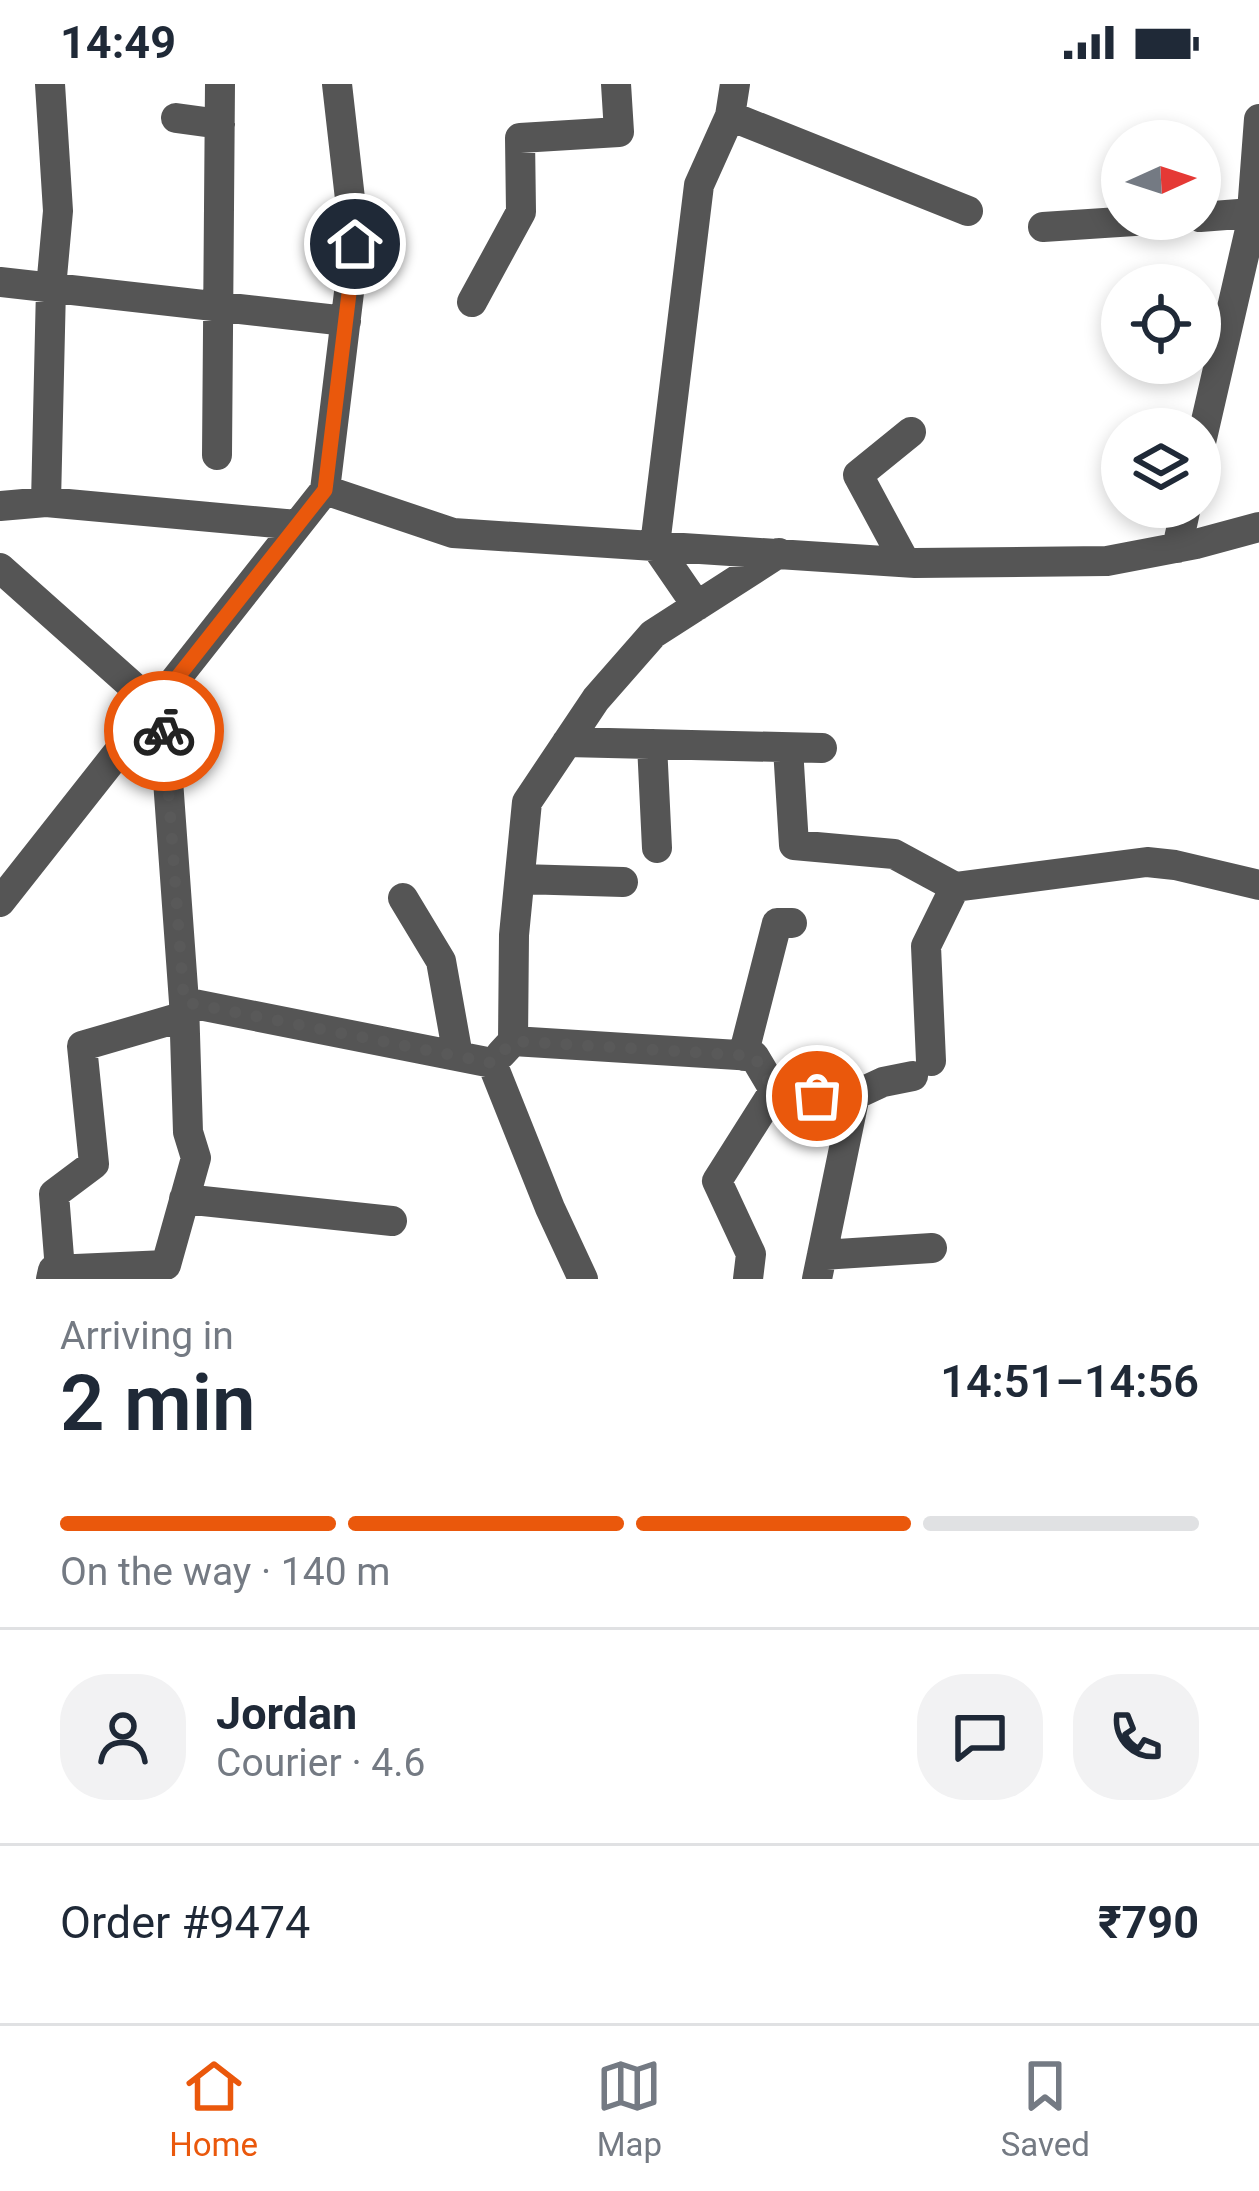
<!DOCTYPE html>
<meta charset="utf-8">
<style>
body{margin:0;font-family:Roboto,sans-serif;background:#f2f2f3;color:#1f2937;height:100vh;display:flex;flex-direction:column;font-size:45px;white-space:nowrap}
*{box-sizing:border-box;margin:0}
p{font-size:39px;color:#747a83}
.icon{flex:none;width:66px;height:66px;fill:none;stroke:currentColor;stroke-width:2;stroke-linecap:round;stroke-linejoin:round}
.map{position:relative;height:1195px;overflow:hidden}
.panel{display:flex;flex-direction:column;background:#fff;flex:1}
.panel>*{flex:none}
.needle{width:78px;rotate:87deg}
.fabs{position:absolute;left:1101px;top:36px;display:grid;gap:24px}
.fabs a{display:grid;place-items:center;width:120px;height:120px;border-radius:50%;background:#fff;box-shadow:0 6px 18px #0003;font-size:60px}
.pin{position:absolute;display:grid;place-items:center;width:102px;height:102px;color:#fff;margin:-51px;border:6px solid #fff;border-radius:50%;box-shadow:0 3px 12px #0007}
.courier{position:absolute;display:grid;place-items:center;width:120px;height:120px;margin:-60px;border:9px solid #ea580c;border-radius:50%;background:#fff;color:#222;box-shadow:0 3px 15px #0007}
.overview em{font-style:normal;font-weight:600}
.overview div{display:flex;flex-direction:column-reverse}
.overview{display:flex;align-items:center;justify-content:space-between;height:204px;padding:0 60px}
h1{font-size:78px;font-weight:600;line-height:90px}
.bar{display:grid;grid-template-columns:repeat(4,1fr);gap:18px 12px;align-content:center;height:144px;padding:0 60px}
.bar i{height:15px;border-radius:9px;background:#e0e1e3}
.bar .selected{background:#ea580c}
.bar p{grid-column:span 4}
.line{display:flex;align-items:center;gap:30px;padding:0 60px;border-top:3px solid #e0e1e3}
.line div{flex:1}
.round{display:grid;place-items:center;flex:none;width:126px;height:126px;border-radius:48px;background:#f2f2f3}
.status{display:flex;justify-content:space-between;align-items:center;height:84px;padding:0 60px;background:#fff;direction:ltr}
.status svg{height:33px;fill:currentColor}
.dock{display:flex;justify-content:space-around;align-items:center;height:168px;border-top:3px solid #e0e1e3;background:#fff;font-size:33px;color:#747a83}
.dock a{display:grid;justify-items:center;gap:6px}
.dock .selected{color:#ea580c}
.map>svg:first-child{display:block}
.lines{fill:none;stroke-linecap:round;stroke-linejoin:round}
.minor{stroke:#555;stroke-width:30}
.done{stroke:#595959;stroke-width:12;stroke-dasharray:0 21.6}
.route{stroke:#ea580c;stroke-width:15}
</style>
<div class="status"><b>14:49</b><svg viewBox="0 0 49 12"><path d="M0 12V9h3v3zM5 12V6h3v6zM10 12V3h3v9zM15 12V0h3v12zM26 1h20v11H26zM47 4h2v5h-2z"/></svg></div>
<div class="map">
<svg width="1259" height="1195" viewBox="0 0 1259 1195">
<rect width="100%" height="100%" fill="#fff"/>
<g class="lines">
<path class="minor" d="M50 0 58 127 51 204 46 418 297 441
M730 32 968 127
M176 34 220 40
M1200 133 1252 129
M1043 143 1165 135
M0 198 346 237
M472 218 521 128 520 54 619 48 616 0
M1200 363 1251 141 1259 35
M217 371 220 0
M325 406 453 449 915 479 1107 477 1196 460 1259 443
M0 422 46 418
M1177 464 1186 423
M905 478 858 391 911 348
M0 484 155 622
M697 522 655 461 699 101 730 32 735 0
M162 613 184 918 492 979 550 1124 583 1195
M567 658 822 664
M652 660 657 764
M788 664 794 761 894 770 955 803 926 862 931 977
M520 795 623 798
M955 803 1147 778 1175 781 1259 801
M403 814 441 877 458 972
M0 818 325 406 355 159 337 0
M513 957 514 851 527 718 596 615 653 550 779 469
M501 970 513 957 754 972 779 1014 855 1011 883 998 913 992
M743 972 777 839H792
M184 1115 392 1137
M822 1171 932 1164
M60 1186 54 1110 94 1080 82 962 185 932
M51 1195 53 1186 166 1181 196 1074 188 1048 184 918
M748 1195 751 1170 717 1097 774 1007
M817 1195 855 1011"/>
</g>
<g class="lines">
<path class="done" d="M164 647 184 918 492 979 513 957 754 972 778 1014 817 1012"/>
<path class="route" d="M164 647 162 613 325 406 355 160"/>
</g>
</svg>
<div class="fabs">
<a><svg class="needle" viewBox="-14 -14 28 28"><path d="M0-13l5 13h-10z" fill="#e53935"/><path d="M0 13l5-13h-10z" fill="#747a83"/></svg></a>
<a><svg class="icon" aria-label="locate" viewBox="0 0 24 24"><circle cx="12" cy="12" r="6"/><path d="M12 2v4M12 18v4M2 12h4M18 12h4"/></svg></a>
<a><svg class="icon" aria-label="layers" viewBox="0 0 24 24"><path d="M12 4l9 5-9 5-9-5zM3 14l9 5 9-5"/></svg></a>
</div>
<div class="pin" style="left:817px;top:1012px;background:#ea580c"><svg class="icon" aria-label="bag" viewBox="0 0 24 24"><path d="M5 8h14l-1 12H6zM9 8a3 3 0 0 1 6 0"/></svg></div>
<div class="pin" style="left:355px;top:160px;background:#1f2937"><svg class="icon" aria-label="home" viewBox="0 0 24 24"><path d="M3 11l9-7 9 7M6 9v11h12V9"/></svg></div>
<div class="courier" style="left:164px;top:647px"><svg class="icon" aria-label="bike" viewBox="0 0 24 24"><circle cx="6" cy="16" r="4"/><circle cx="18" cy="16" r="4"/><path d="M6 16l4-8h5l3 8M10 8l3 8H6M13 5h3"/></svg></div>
</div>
<section class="panel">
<div class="overview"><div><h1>2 min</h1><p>Arriving in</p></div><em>14:51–14:56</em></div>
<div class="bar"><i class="selected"></i><i class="selected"></i><i class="selected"></i><i></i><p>On the way · 140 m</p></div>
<div class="line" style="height:216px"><a class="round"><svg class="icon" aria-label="person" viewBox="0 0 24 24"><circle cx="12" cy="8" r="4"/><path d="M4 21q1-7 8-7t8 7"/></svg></a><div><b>Jordan</b><p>Courier · 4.6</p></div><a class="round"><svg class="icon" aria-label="chat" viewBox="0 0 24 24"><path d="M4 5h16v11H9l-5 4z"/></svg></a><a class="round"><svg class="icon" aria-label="phone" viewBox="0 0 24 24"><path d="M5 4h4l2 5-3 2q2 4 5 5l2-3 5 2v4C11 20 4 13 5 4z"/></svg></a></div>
<div class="line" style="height:156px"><div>Order #9474</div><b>₹790</b></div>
</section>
<nav class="dock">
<a class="selected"><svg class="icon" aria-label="home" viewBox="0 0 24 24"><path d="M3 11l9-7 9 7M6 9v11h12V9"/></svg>Home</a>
<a><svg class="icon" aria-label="map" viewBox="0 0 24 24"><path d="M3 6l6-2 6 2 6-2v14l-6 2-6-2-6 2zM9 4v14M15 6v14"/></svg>Map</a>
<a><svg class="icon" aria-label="saved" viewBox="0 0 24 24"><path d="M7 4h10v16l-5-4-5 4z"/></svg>Saved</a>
</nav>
